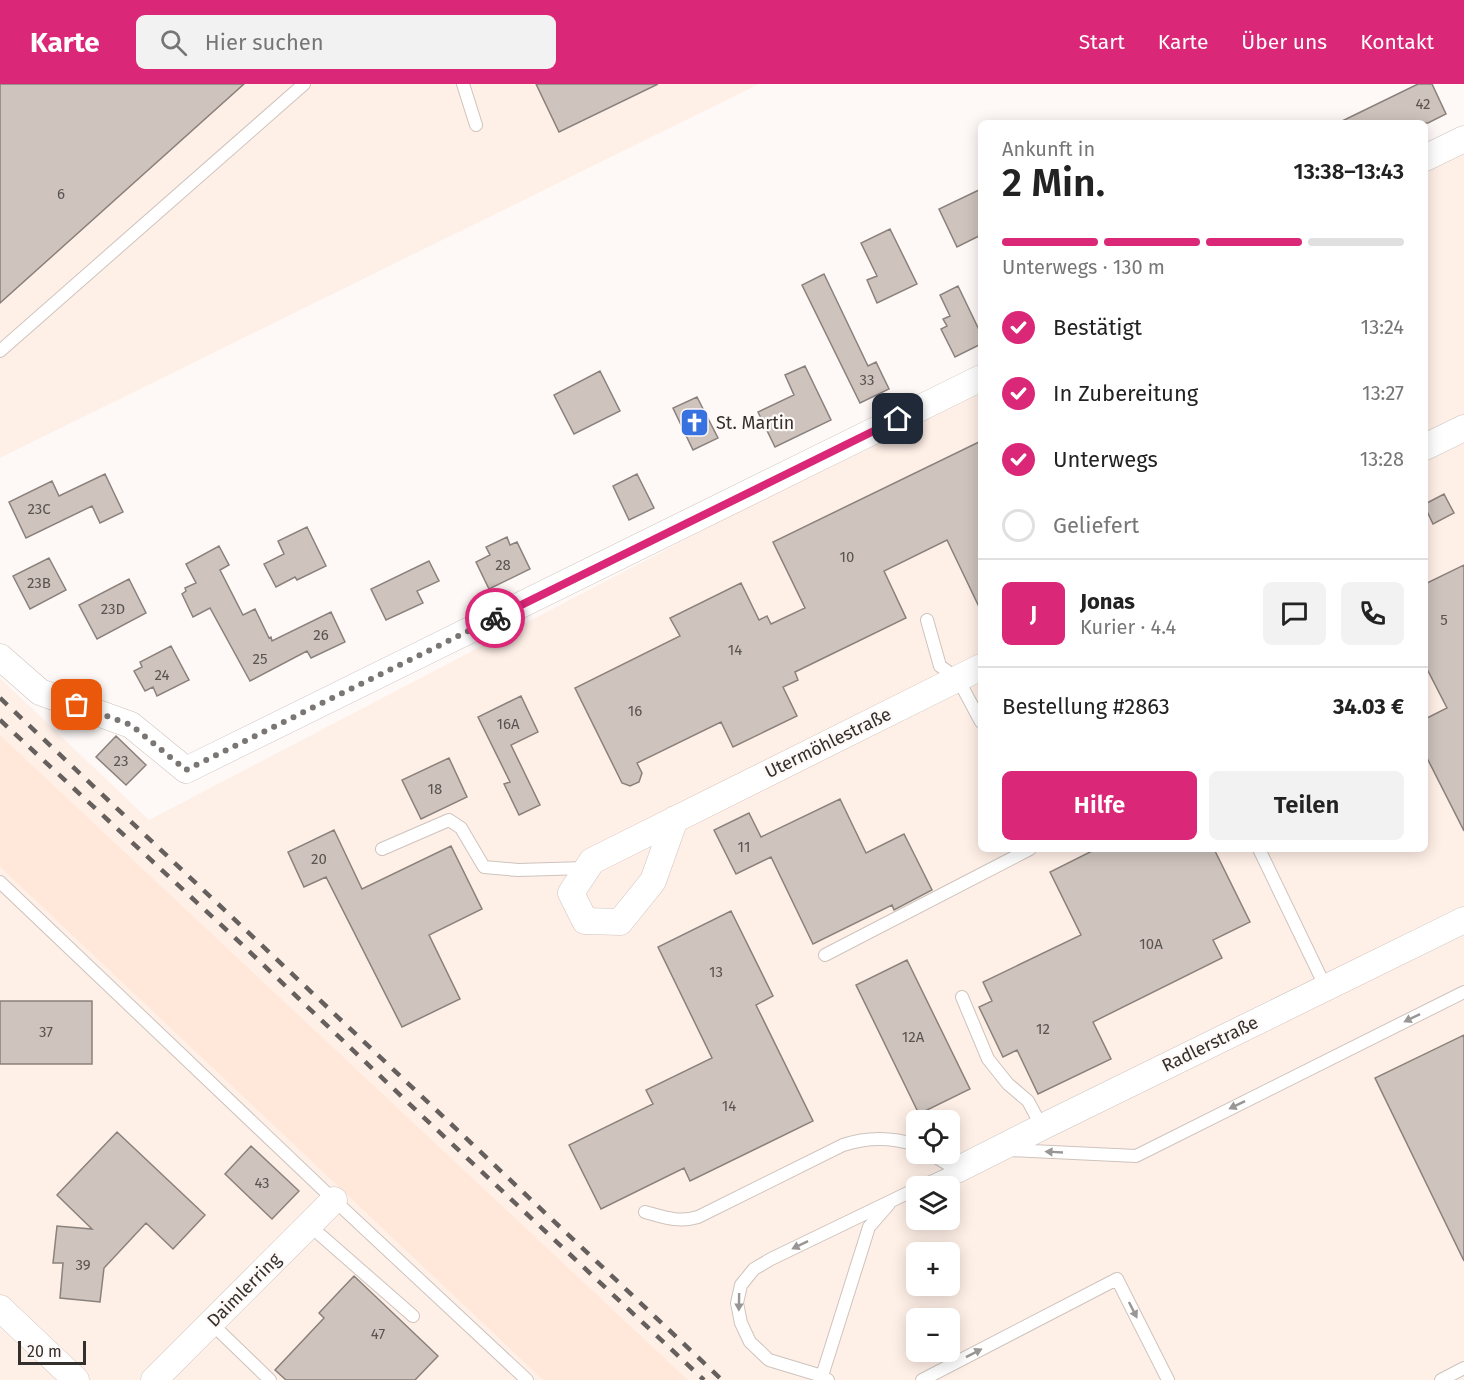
<!DOCTYPE html>
<html lang="de">
<meta charset="utf-8">
<style>
body{margin:0;font-family:"Fira Sans",sans-serif;background:#f2f2f2;color:#222;height:100vh;display:flex;flex-direction:column;font-size:22px;white-space:nowrap}
*{box-sizing:border-box;margin:0}
p{font-size:20px;color:#767676}
.icon{flex:none;width:33px;height:33px;fill:none;stroke:currentColor;stroke-width:2;stroke-linecap:round;stroke-linejoin:round}
.map{position:relative;flex:1;overflow:hidden}
.drawer{position:absolute;left:978px;top:36px;width:450px;height:732px;display:flex;flex-direction:column;background:#fff;border-radius:9px;box-shadow:0 3px 15px #0003}
.drawer>*{flex:none}
.tools{position:absolute;left:906px;top:1026px;display:grid;gap:12px}
.tools a{display:grid;place-items:center;width:54px;height:54px;border-radius:9px;background:#fff;box-shadow:0 3px 15px #0003;font-size:30px}
.scale{position:absolute;left:18px;bottom:15px;width:68px;box-sizing:border-box;padding-left:6px;border:3px solid #332f2c;border-top:0;font-size:16px;line-height:21px;white-space:nowrap;color:#332f2c;-webkit-text-stroke:4px #fef9f7;paint-order:stroke}
.pin{position:absolute;display:grid;place-items:center;width:51px;height:51px;color:#fff;margin:-26px;border-radius:12px;box-shadow:0 3px 9px #0006}
.courier{position:absolute;display:grid;place-items:center;width:60px;height:60px;margin:-30px;border:4px solid #db2777;border-radius:50%;background:#fff;color:#222;box-shadow:0 2px 8px #0007}
.overview em{font-style:normal;font-weight:600}
.overview div{display:flex;flex-direction:column-reverse}
.overview{display:flex;align-items:center;justify-content:space-between;height:102px;padding:0 24px}
h1{font-size:39px;font-weight:600;line-height:45px}
.bar{display:grid;grid-template-columns:repeat(4,1fr);gap:9px 6px;align-content:center;height:72px;padding:0 24px}
.bar i{height:8px;border-radius:4px;background:#e0e0e0}
.bar .current{background:#db2777}
.bar p{grid-column:span 4}
.line{display:flex;align-items:center;gap:15px;padding:0 24px;border-top:2px solid #e0e0e0}
.line div{flex:1}
.round{display:grid;place-items:center;flex:none;width:63px;height:63px;border-radius:9px;background:#f2f2f2}
ol{padding:0 24px;list-style:none}
li{display:flex;align-items:center;gap:18px;height:66px}
li p{margin-inline-start:auto}
li .icon{padding:6px;border-radius:50%;background:#db2777;color:#fff;stroke-width:4}
li:last-child{color:#767676}
li i{width:33px;height:33px;border:3px solid #e0e0e0;border-radius:50%}
.action{display:flex;gap:12px;margin-top:auto;padding:12px 24px}
.action a{flex:1;height:69px;border-radius:9px;background:#db2777;color:#fff;font-size:24px;font-weight:600;line-height:69px;text-align:center}
.action a+a{background:#f2f2f2;color:#222}
header{display:flex;align-items:center;gap:36px;box-sizing:border-box;height:84px;padding:0 30px;background:#db2777;color:#fff}
header strong{font-size:28px}
nav{display:flex;gap:33px;margin-inline-start:auto;font-size:21px}
.search{width:420px;height:54px;background:#f2f2f2;display:flex;align-items:center;gap:15px;box-sizing:border-box;padding:0 21px;border-radius:9px;color:#767676;font-size:22px}
.map>svg:first-child{display:block}
.built{fill:#fff0e7;fill-rule:evenodd}
.green{fill:#ffe7d9}
.building{fill:#cec3bd;stroke:#8b817c;stroke-width:1.5}
.lines{fill:none;stroke-linecap:round;stroke-linejoin:round}
.lane-casing{stroke:#cec3bd;stroke-width:14}
.street-casing{stroke:#cec3bd;stroke-width:27}
.lane{stroke:#fff;stroke-width:12}
.street{stroke:#fff;stroke-width:26}
.rail{stroke:#65605e;stroke-width:4.5;stroke-dasharray:10 10;stroke-linecap:butt}
.oneway{fill:#999796}
.done{stroke:#7a7673;stroke-width:6;stroke-dasharray:0 10.8}
.route{stroke:#db2777;stroke-width:8}
.labels{text-anchor:middle;stroke-width:4.5;stroke-linejoin:round;paint-order:stroke}
.number-label{font-size:15px;fill:#5a5450}
.poi-label{font-size:18px;fill:#332f2c;stroke:#fef9f7;text-anchor:start}
.street-label{font-size:18px;fill:#332f2c;stroke:#fef9f7}
</style>
<header>
<strong>Karte</strong>
<div class="search"><svg class="icon" aria-label="search" viewBox="0 0 24 24"><circle cx="10" cy="10" r="6"/><path d="M15 15l6 6"/></svg>Hier suchen</div>
<nav><a>Start</a><a>Karte</a><a>Über uns</a><a>Kontakt</a></nav>
</header>
<div class="map">
<svg width="1464" height="1296" viewBox="0 0 1464 1296">
<rect width="100%" height="100%" fill="#fef9f7"/>
<path class="built" d="M0 0H759L0 374Z
M1464 49V1296H688L0 651V594L149 736 981 301V765H1425V69ZM916 1036H950V1070H916ZM916 1102H950V1136H916ZM916 1168H950V1202H916ZM916 1234H950V1268H916Z
M0 783 543 1296H0Z"/>
<path class="green" d="M0 651 688 1296H543L0 783Z"/>
<path class="building" d="M0 0H244L0 219Z
M536 0H658L559 48Z
M1418 0H1432L1446 30 1428 39H1338Z
M981 105V151L957 163 939 125Z
M890 145 917 200 877 219 867 196 877 192 861 159Z
M824 190 868 282 876 278 889 305 860 319 802 201Z
M958 202 981 250V260L955 273 941 245 947 242 943 235 950 232 940 211Z
M805 282 831 336 775 363 758 328 794 311 785 291Z
M600 287 620 327 574 350 554 311Z
M697 313 718 354 693 366 673 324Z
M981 357V527L947 456 884 487 906 534 795 588 798 596 783 603 797 632 733 663 721 638 637 679 642 689 639 698 630 702 622 699 575 604 680 552 670 534 741 499 759 536 767 532 771 540 805 524 773 458Z
M105 390 123 428 100 439 92 422 26 454 9 418 52 397 59 412Z
M637 390 654 424 629 436 613 402Z
M1444 410 1454 429 1433 440 1425 423V420Z
M307 443 326 482 297 496 295 493 276 503 264 480 284 470 278 457Z
M507 453 510 461 517 458 530 485 489 505 476 478 490 471 486 463Z
M219 462 229 481 220 486 243 531 255 525 269 554 271 553 272 557 331 528 345 558 311 574 307 567 250 597 210 524 193 533 182 510 186 507 185 504 196 499 186 480Z
M49 474 66 506 30 525 13 492Z
M429 477 439 497 417 507 423 519 386 536 371 505Z
M1464 481V747L1425 670V635L1447 624 1425 581V500Z
M129 495 146 529 97 555 79 521Z
M171 562 189 596 157 612 153 603 145 607 134 587 142 583 140 578Z
M521 612 538 648 511 661 540 721 519 731 504 700 510 698 478 633Z
M116 652 146 681 126 701 96 673Z
M449 674 467 713 421 735 402 696Z
M840 715 866 769 904 750 932 806 894 826 892 821 813 860 771 773 736 790 714 746 749 729 761 753Z
M334 746 362 805 451 762 482 825 429 851 460 915 402 943 326 793 304 803 288 768Z
M1096 765H1214L1250 838 1213 856 1222 874 1093 938 1111 975 1038 1010 1017 966 1003 973 979 923 992 917 983 898 1081 851 1050 788Z
M731 827 773 912 756 921 813 1037 690 1097 684 1084 601 1125 569 1061 653 1020 646 1006 712 974 658 863Z
M907 876 970 1005 919 1030 856 901Z
M0 917H92V980H0Z
M1464 951V1177L1375 994Z
M117 1048 205 1131 173 1165 146 1139 104 1184 100 1218 60 1214 63 1179H53L57 1142 92 1145 57 1111Z
M251 1062 299 1107 272 1135 225 1090Z
M354 1192 438 1272 415 1296H286L275 1286 324 1234 319 1229Z"/>
<g class="lines">
<defs>
<path id="lane" d="M463 0 476 41
M0 267 304 0
M927 536 940 582 958 595 981 638
M382 765 449 736 461 744 484 783 518 786 586 784
M1259 765 1326 904
M0 798 334 1116 527 1296
M825 871 1030 765
M962 913 988 975 1008 1000 1028 1017 1042 1043
M1009 1066 1136 1072 1464 908
M931 1070 957 1086
M922 1102 957 1086
M645 1128C664 1133 678 1139 698 1133L843 1061C867 1053 892 1053 916 1061
M309 1141 413 1232
M211 1239 270 1296
M822 1292 869 1143 889 1120
M828 1296 822 1292 769 1276 750 1258 741 1239 737 1219 741 1201 754 1185 771 1175 916 1105
M922 1296 1117 1195 1168 1296
M1441 1296 1464 1284"/>
<path id="street" d="M1425 74 1464 55
M1425 363 1464 344
M0 573 40 608 131 641 186 686 981 294
M675 735 653 797 620 838 585 837 571 809 592 777 981 583
M957 1086 1042 1043 1464 836
M0 1224 76 1296
M154 1296 334 1116"/>
</defs>
<use href="#lane" class="lane-casing"/>
<use href="#street" class="street-casing"/>
<use href="#lane" class="lane"/>
<use href="#street" class="street"/>
<path class="rail" d="M0 614 722 1296
M0 636 233 852 419 1029 704 1296"/>
</g>
<defs><path id="oneway-solid" d="M-6-.8H1V-3.2L6.5 0L1 3.2V.8H-6Z" transform="scale(1.5)"/></defs>
<g class="oneway">
<use href="#oneway-solid" transform="translate(1412 934) rotate(154)"/>
<use href="#oneway-solid" transform="translate(1237 1021) rotate(154)"/>
<use href="#oneway-solid" transform="translate(1054 1068) rotate(-177)"/>
<use href="#oneway-solid" transform="translate(800 1161) rotate(154)"/>
<use href="#oneway-solid" transform="translate(739 1218) rotate(91)"/>
<use href="#oneway-solid" transform="translate(1133 1226) rotate(63)"/>
<use href="#oneway-solid" transform="translate(974 1269) rotate(-27)"/>
</g>
<g class="lines">
<path class="done" d="M77 621 131 641 186 686 495 534"/>
<path class="route" d="M495 534 898 335"/>
</g>
<defs>
<symbol id="church-square" viewBox="-11 -11 22 22"><rect x="-9" y="-9" width="18" height="18" rx="4" fill="#3871e0" stroke="#fef9f7"/><path d="M-1.2-6h2.4v3.5h3.3v2.4h-3.3V6h-2.4V-.1h-3.3v-2.4h3.3Z" fill="#fff"/></symbol>
</defs>
<g fill-rule="evenodd">
<use href="#church-square" x="678" y="322" width="33" height="33"/>
</g>
<g class="labels">
<g class="number-label">
<text x="1423" y="25">42</text>
<text x="61" y="115">6</text>
<text x="867" y="301">33</text>
<text x="39" y="430">23C</text>
<text x="847" y="478">10</text>
<text x="503" y="486">28</text>
<text x="39" y="504">23B</text>
<text x="113" y="530">23D</text>
<text x="1444" y="541">5</text>
<text x="321" y="556">26</text>
<text x="735" y="571">14</text>
<text x="260" y="580">25</text>
<text x="162" y="596">24</text>
<text x="635" y="632">16</text>
<text x="508" y="645">16A</text>
<text x="121" y="682">23</text>
<text x="435" y="710">18</text>
<text x="744" y="768">11</text>
<text x="319" y="780">20</text>
<text x="1151" y="865">10A</text>
<text x="716" y="893">13</text>
<text x="1043" y="950">12</text>
<text x="46" y="953">37</text>
<text x="913" y="958">12A</text>
<text x="729" y="1027">14</text>
<text x="262" y="1104">43</text>
<text x="83" y="1186">39</text>
<text x="378" y="1255">47</text>
</g>
<g class="poi-label">
<text x="716" y="345">St. Martin</text>
</g>
<g class="street-label">
<text transform="translate(828 659) rotate(-26)" y="6">Utermöhlestraße</text>
<text transform="translate(1210 960) rotate(-26)" y="6">Radlerstraße</text>
<text transform="translate(244 1206) rotate(-45)" y="6">Daimlerring</text>
</g>
</g>
</svg>
<div class="tools">
<a><svg class="icon" aria-label="locate" viewBox="0 0 24 24"><circle cx="12" cy="12" r="6"/><path d="M12 2v4M12 18v4M2 12h4M18 12h4"/></svg></a>
<a><svg class="icon" aria-label="layers" viewBox="0 0 24 24"><path d="M12 4l9 5-9 5-9-5zM3 14l9 5 9-5"/></svg></a>
<a>+</a>
<a>−</a>
</div>
<div class="scale">20 m</div>
<div class="pin" style="left:77px;top:621px;background:#ea580c"><svg class="icon" aria-label="bag" viewBox="0 0 24 24"><path d="M5 8h14l-1 12H6zM9 8a3 3 0 0 1 6 0"/></svg></div>
<div class="pin" style="left:898px;top:335px;background:#1f2937"><svg class="icon" aria-label="home" viewBox="0 0 24 24"><path d="M3 11l9-7 9 7M6 9v11h12V9"/></svg></div>
<div class="courier" style="left:495px;top:534px"><svg class="icon" aria-label="bike" viewBox="0 0 24 24"><circle cx="6" cy="16" r="4"/><circle cx="18" cy="16" r="4"/><path d="M6 16l4-8h5l3 8M10 8l3 8H6M13 5h3"/></svg></div>
<section class="drawer">
<div class="overview"><div><h1>2 Min.</h1><p>Ankunft in</p></div><em>13:38–13:43</em></div>
<div class="bar"><i class="current"></i><i class="current"></i><i class="current"></i><i></i><p>Unterwegs · 130 m</p></div>
<ol>
<li><svg class="icon" aria-label="check" viewBox="0 0 24 24"><path d="M5 12l5 5 9-10"/></svg>Bestätigt<p>13:24</p></li>
<li><svg class="icon" aria-label="check" viewBox="0 0 24 24"><path d="M5 12l5 5 9-10"/></svg>In Zubereitung<p>13:27</p></li>
<li><svg class="icon" aria-label="check" viewBox="0 0 24 24"><path d="M5 12l5 5 9-10"/></svg>Unterwegs<p>13:28</p></li>
<li><i></i>Geliefert</li>
</ol>
<div class="line" style="height:108px"><b class="round" style="background:#db2777;color:#fff">J</b><div><b>Jonas</b><p>Kurier · 4.4</p></div><a class="round"><svg class="icon" aria-label="chat" viewBox="0 0 24 24"><path d="M4 5h16v11H9l-5 4z"/></svg></a><a class="round"><svg class="icon" aria-label="phone" viewBox="0 0 24 24"><path d="M5 4h4l2 5-3 2q2 4 5 5l2-3 5 2v4C11 20 4 13 5 4z"/></svg></a></div>
<div class="line" style="height:78px"><div>Bestellung #2863</div><b>34.03 €</b></div>
<div class="action"><a>Hilfe</a><a>Teilen</a></div>
</section>
</div>
